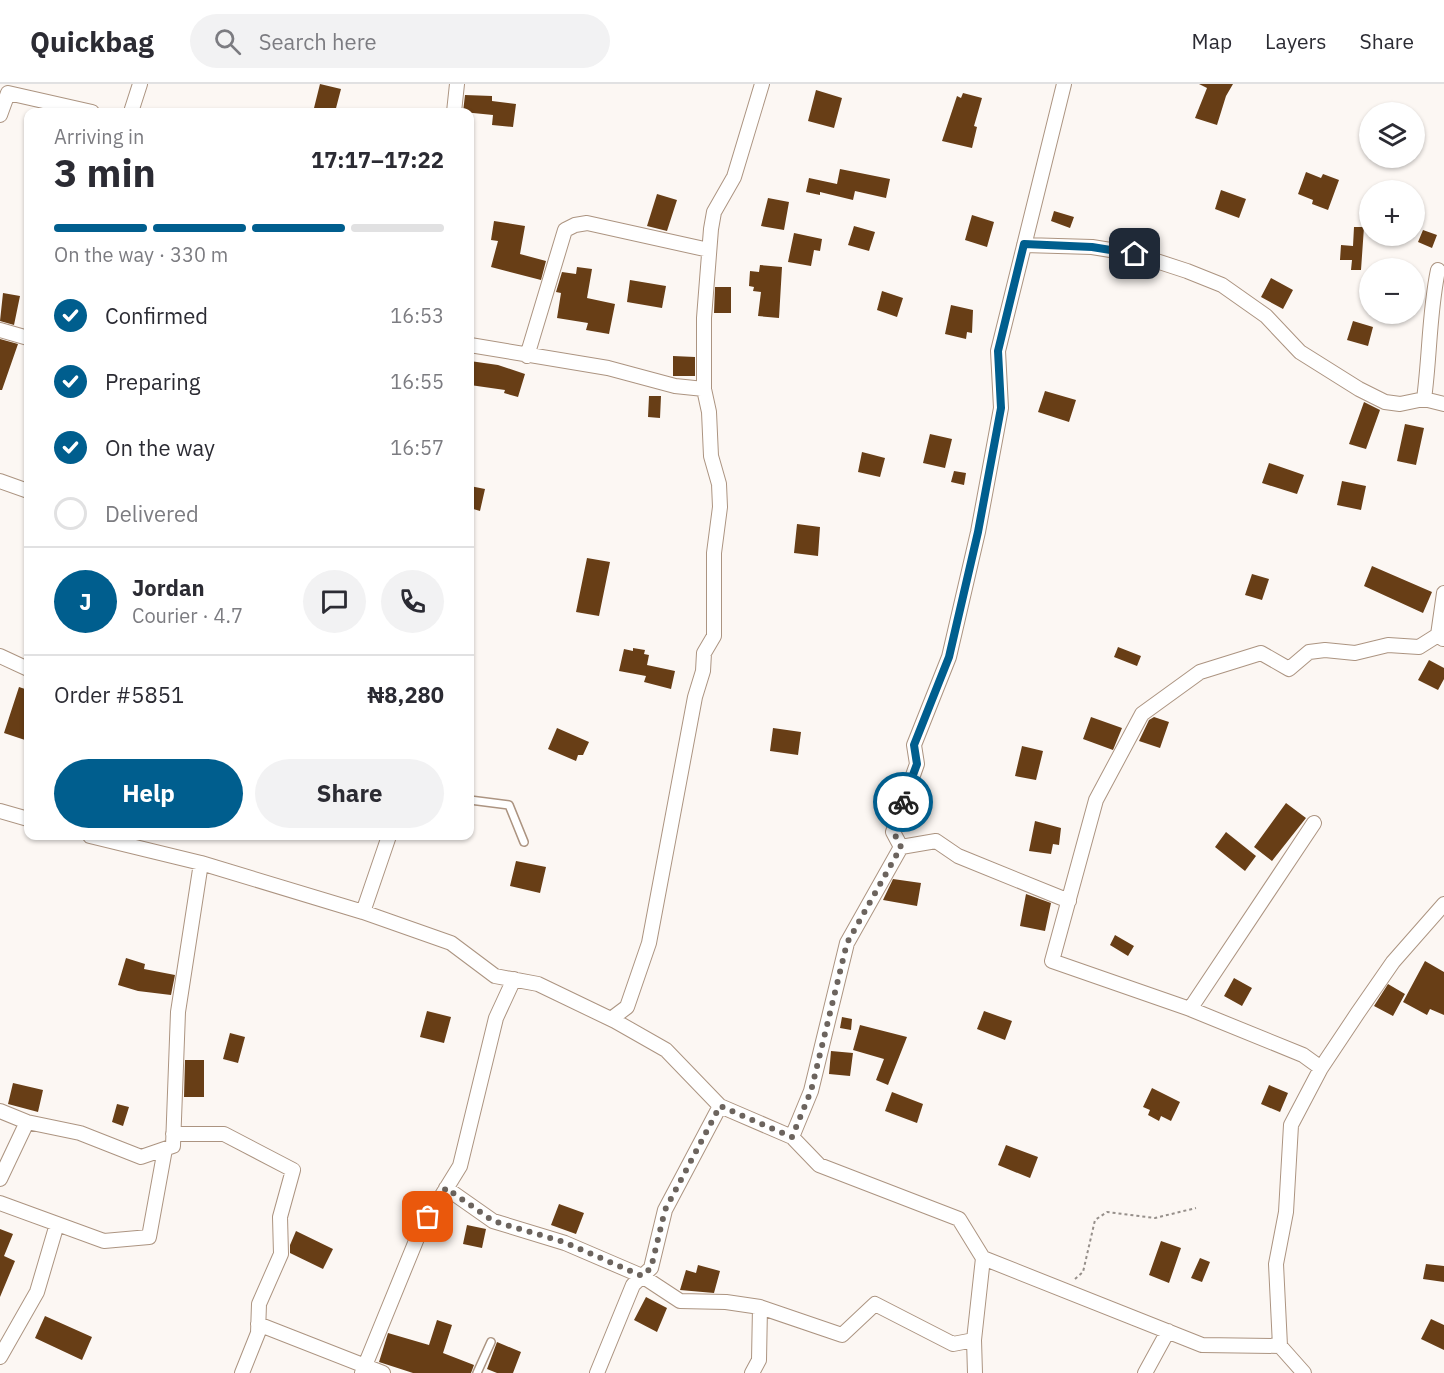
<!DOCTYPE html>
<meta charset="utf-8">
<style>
body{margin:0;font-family:"IBM Plex Sans",sans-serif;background:#f2f2f3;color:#2b2b33;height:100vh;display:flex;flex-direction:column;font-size:22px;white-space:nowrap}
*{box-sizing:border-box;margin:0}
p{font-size:20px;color:#7c7c81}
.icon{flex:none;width:33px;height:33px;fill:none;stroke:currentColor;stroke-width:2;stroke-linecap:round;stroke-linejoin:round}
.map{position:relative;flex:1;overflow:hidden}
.details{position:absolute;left:24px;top:24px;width:450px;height:732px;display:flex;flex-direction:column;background:#fff;border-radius:12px;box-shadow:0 2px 4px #0004}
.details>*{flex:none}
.tools{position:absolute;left:1359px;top:18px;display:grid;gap:12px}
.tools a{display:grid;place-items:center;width:66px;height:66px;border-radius:50%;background:#fff;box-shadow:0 2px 4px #0004;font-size:30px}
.pin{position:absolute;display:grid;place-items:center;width:51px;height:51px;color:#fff;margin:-26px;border-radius:12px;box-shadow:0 3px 9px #0006}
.courier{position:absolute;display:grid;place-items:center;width:60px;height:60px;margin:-30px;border:4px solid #005e8e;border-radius:50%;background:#fff;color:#222;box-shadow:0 2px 8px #0007}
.head em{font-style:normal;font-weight:700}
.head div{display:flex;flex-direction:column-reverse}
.head{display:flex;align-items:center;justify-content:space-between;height:102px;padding:0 30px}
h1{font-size:39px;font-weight:700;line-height:45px}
.bar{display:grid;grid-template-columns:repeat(4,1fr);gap:9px 6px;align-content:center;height:72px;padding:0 30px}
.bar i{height:8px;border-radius:4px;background:#e1e1e2}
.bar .active{background:#005e8e}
.bar p{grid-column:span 4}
.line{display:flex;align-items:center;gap:15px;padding:0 30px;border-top:2px solid #e1e1e2}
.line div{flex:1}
.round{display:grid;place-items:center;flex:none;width:63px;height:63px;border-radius:32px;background:#f2f2f3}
ol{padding:0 30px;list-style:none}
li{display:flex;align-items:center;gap:18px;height:66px}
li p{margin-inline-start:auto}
li .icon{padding:6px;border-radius:50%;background:#005e8e;color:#fff;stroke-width:4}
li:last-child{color:#7c7c81}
li i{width:33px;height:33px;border:3px solid #e1e1e2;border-radius:50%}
.primary-button{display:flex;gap:12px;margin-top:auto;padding:12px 30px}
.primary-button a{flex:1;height:69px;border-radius:36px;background:#005e8e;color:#fff;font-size:24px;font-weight:700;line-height:69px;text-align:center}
.primary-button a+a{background:#f2f2f3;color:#2b2b33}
header{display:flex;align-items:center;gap:36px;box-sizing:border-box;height:84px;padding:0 30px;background:#fff;border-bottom:2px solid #e1e1e2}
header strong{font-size:28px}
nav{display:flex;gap:33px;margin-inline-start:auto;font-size:21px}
.search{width:420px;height:54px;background:#f2f2f3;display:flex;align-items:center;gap:15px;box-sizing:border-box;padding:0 21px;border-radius:33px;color:#7c7c81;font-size:22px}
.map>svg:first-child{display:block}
.building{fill:#683e16}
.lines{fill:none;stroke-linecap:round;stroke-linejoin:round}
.service-casing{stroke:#ac9481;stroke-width:10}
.minor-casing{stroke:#ac9481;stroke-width:16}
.path{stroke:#968f8a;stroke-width:2;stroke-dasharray:3 3;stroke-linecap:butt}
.service{stroke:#fff;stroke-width:7}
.minor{stroke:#fff;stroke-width:14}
.done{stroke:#6c645e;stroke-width:6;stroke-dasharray:0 10.8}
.route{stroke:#005e8e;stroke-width:8}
</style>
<header>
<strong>Quickbag</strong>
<div class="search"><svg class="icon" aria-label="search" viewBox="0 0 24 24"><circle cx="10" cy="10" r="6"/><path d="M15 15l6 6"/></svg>Search here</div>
<nav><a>Map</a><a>Layers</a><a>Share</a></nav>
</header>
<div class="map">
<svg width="1444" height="1289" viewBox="0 0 1444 1289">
<rect width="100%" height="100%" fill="#fcf7f3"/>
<path class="building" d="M320 0 341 5 335 28 314 24Z
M1199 0H1233L1226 12 1217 41 1195 34 1207 4Z
M816 6 842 14 834 44 808 37Z
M963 9 982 14 974 42 977 43 972 64 942 57 957 12 961 14Z
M465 11 492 12V17L516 20 513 43 492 41 493 31 463 28Z
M840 85 890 95 886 114 855 107 853 116 820 108V111L806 108 809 94 837 100Z
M1306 88 1321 94 1323 90 1339 96 1328 126 1312 120 1313 116 1298 110Z
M1221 106 1246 115 1239 134 1215 125Z
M657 110 677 116 667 147 647 142Z
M768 114 789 118 784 146 761 142Z
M1054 127 1074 133 1070 144 1051 137Z
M972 131 994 138 987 163 965 156Z
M494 137 525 142 520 170 546 177 541 196 491 183 498 157 491 156Z
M854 142 875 148 869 167 848 161Z
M1354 143H1364L1361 186H1351L1352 176H1340L1341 161 1353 162Z
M1423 146 1437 151 1432 164 1418 158Z
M794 149 822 155 820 167 814 166 811 182 788 178Z
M760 181 782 183 779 234 758 232 761 208 753 207 754 203 749 202 750 187 759 188Z
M577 183 592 185 587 214 615 220 609 250 586 246 588 239 557 234 561 209 556 208 562 188 576 190Z
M1271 194 1293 206 1283 225 1261 213Z
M630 196 666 202 662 224 627 218Z
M715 203H731V229H714Z
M882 207 903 214 897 233 877 226Z
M3 209 20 212 14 241 0 237Z
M951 221 973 226 972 249 967 248 966 255 945 250Z
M1353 237 1373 243 1368 262 1347 256Z
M0 255 18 260 2 306H0Z
M673 272 695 273V292H673Z
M470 277 498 281 525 290 518 313 504 309 505 306 470 301Z
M1045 307 1076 316 1069 338 1038 328Z
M649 312H661L660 334 648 333Z
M1364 318 1380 326 1366 365 1349 360Z
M1405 340 1424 344 1416 381 1397 377Z
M930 350 952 355 945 384 923 379Z
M862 368 885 374 880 393 858 388Z
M1269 379 1304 391 1297 410 1262 399Z
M954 387 966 389 964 401 951 398Z
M1342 397 1366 402 1361 426 1337 421Z
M470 402 485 405 480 427 470 424Z
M797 440 820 443 818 472 794 469Z
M587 474 610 478 599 532 576 528Z
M1372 482 1432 508 1423 529 1364 502Z
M1252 490 1269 495 1262 516 1245 511Z
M1118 563 1141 572 1137 582 1114 573Z
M633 564 645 566 644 570 649 571 647 581 675 587 671 605 644 598 646 592 619 587 624 565 633 567Z
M1429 576 1444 584V595L1438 606 1418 596Z
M19 603 28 606V657L4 649Z
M1091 633 1122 644 1113 666 1083 655Z
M1154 633 1169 638 1160 664 1139 657 1149 636Z
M557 644 589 658 583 671H578L576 677 548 665Z
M773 644 801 648 798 671 770 667Z
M1022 662 1043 667 1036 696 1015 692Z
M1286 719 1306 734 1272 777 1254 763Z
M1035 737 1061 744 1059 761 1053 760 1051 770 1029 767Z
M1226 748 1256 772 1245 787 1215 763Z
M516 777 546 783 540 809 510 802Z
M893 795 921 799 917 822 883 816Z
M1026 810 1051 819 1045 847 1020 842Z
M1115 851 1134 862 1128 872 1110 861Z
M126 874 145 880 144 885 175 891 171 911 138 907 118 901Z
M1425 877 1444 888V931L1430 925 1427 931 1403 918Z
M1234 894 1252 904 1242 922 1224 912Z
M1388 900 1405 910 1393 932 1374 922Z
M427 927 451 933 444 959 420 953Z
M984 927 1012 937 1005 956 977 945Z
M842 933 852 935 851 946 840 944Z
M860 941 907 953 888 1001 876 996 884 975 853 966Z
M230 949 245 953 238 979 223 975Z
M831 967 853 969 850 992 829 990Z
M185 976H204V1013H184Z
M13 999 43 1006 38 1028 8 1020Z
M1269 1001 1288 1009 1280 1028 1261 1020Z
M1152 1004 1180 1018 1171 1037 1161 1032 1159 1037 1148 1031 1150 1026 1143 1023Z
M892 1008 923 1020 917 1039 885 1027Z
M117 1020 129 1023 123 1042 112 1038Z
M1006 1061 1038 1073 1030 1094 998 1081Z
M559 1120 584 1129 576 1150 551 1141Z
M467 1141 486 1145 482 1164 463 1160Z
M0 1145 13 1150 4 1172 15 1177 0 1213Z
M296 1147 333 1165 323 1185 290 1169V1161Z
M1161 1157 1181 1164 1169 1199 1149 1191Z
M1200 1174 1210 1178 1202 1198 1191 1194Z
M1426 1180 1444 1182V1198L1423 1195Z
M698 1181 720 1187 714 1209 680 1206 686 1186 696 1189Z
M646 1213 667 1224 657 1248 634 1236Z
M45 1232 92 1253 82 1276 35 1254Z
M1431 1235 1444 1241V1266L1421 1255Z
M437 1236 452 1241 443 1269 474 1281 471 1289H413L379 1278 388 1249 429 1261Z
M497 1258 521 1268 513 1289H497L487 1285Z"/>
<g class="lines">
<defs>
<path id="service" d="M470 716 509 721 524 758
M477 1289 491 1258"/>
<path id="minor" d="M131 28 140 0
M454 28 457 0
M0 31 8 9 92 28
M1024 161 1092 163 1135 170 1187 187 1222 201 1266 232 1300 268 1359 305 1385 318 1400 320 1424 315
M1438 186C1429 229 1430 271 1424 315L1444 320
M0 246 28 254
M470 261 608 284 675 302 704 305
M527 272 565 146 575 141 587 139 709 166
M0 397 28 407
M1443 555 1438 551 1444 509
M0 572 28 585
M0 727 28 735
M90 752 201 779 363 828 451 859 495 892 538 900 615 937 666 966 720 1022 792 1053 819 1081 959 1135 983 1174 1202 1261 1280 1262
M901 763 936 757 958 772 1069 817
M363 828 389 752
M1190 925 1314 739
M611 935 627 923 649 859 695 613 703 587 704 569 714 552V469L720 423 719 400 711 372 709 328 704 305V234L711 145 714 128 734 93 762 0
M1321 984 1303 971 1190 925 1052 877 1096 716 1142 630 1200 588 1261 569 1289 585 1309 568 1325 566 1355 569 1388 561 1419 563 1438 551
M0 1027 27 1038 80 1049 141 1073 173 1062 178 928 201 779
M173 1050H224L293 1086 280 1133 281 1170 259 1220 258 1249 242 1289
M792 1053 811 1007 847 859 901 763 893 748 917 680 914 661 949 573 978 448 1001 324 998 267 1064 0
M0 1095 27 1038
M446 1104 493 1137 565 1159 642 1192 680 1217 726 1218 760 1223 842 1251 875 1220 953 1260 974 1256
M0 1119 104 1157 149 1153 165 1065
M258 1240 383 1289
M0 1273 37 1208 57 1140
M362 1289 420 1147 460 1082 496 934 514 895
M597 1289 633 1201 651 1184 665 1126 720 1022
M752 1289 759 1276 760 1223
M975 1289 974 1256 983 1174
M1145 1289 1168 1247
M1304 1289 1280 1262 1276 1180 1286 1128 1291 1041 1321 984 1357 930 1393 878 1444 820"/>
</defs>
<use href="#service" class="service-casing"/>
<use href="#minor" class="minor-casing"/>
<path class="path" d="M1075 1195 1083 1188 1095 1136 1107 1128 1155 1134 1196 1124"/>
<use href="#service" class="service"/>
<use href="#minor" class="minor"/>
</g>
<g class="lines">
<path class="done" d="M428 1133 446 1104 493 1137 564 1158 642 1192 651 1184 665 1126 720 1022 792 1053 811 1007 847 859 901 763 893 747 903 718"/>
<path class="route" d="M903 718 917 680 914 661 949 573 978 448 1001 324 998 267 1024 160 1092 163 1135 170"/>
</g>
</svg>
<div class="tools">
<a><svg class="icon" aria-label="layers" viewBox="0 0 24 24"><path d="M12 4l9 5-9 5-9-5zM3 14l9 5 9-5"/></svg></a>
<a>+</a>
<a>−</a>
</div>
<div class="pin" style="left:428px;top:1133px;background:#ea580c"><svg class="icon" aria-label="bag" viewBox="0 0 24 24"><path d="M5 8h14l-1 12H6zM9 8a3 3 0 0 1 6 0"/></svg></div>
<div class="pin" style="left:1135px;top:170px;background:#1f2937"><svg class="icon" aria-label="home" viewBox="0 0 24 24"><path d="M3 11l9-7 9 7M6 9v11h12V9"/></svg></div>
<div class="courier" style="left:903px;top:718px"><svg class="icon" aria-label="bike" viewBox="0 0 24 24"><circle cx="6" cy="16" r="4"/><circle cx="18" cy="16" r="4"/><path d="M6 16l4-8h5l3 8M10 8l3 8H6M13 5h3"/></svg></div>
<section class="details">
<div class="head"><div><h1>3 min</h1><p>Arriving in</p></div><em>17:17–17:22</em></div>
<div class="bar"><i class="active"></i><i class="active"></i><i class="active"></i><i></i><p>On the way · 330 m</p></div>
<ol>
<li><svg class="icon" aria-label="check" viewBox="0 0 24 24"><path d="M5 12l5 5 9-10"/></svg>Confirmed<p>16:53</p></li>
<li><svg class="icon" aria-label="check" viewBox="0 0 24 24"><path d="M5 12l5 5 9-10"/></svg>Preparing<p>16:55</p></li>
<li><svg class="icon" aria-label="check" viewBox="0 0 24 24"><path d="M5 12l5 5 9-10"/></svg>On the way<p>16:57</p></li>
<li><i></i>Delivered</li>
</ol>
<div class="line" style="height:108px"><b class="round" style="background:#005e8e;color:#fff">J</b><div><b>Jordan</b><p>Courier · 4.7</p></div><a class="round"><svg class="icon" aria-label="chat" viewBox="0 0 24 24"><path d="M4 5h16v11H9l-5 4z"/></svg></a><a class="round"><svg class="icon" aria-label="phone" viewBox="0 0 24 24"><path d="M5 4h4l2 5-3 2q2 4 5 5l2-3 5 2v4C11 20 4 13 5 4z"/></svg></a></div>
<div class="line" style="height:78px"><div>Order #5851</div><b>₦8,280</b></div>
<div class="primary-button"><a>Help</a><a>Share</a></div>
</section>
</div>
